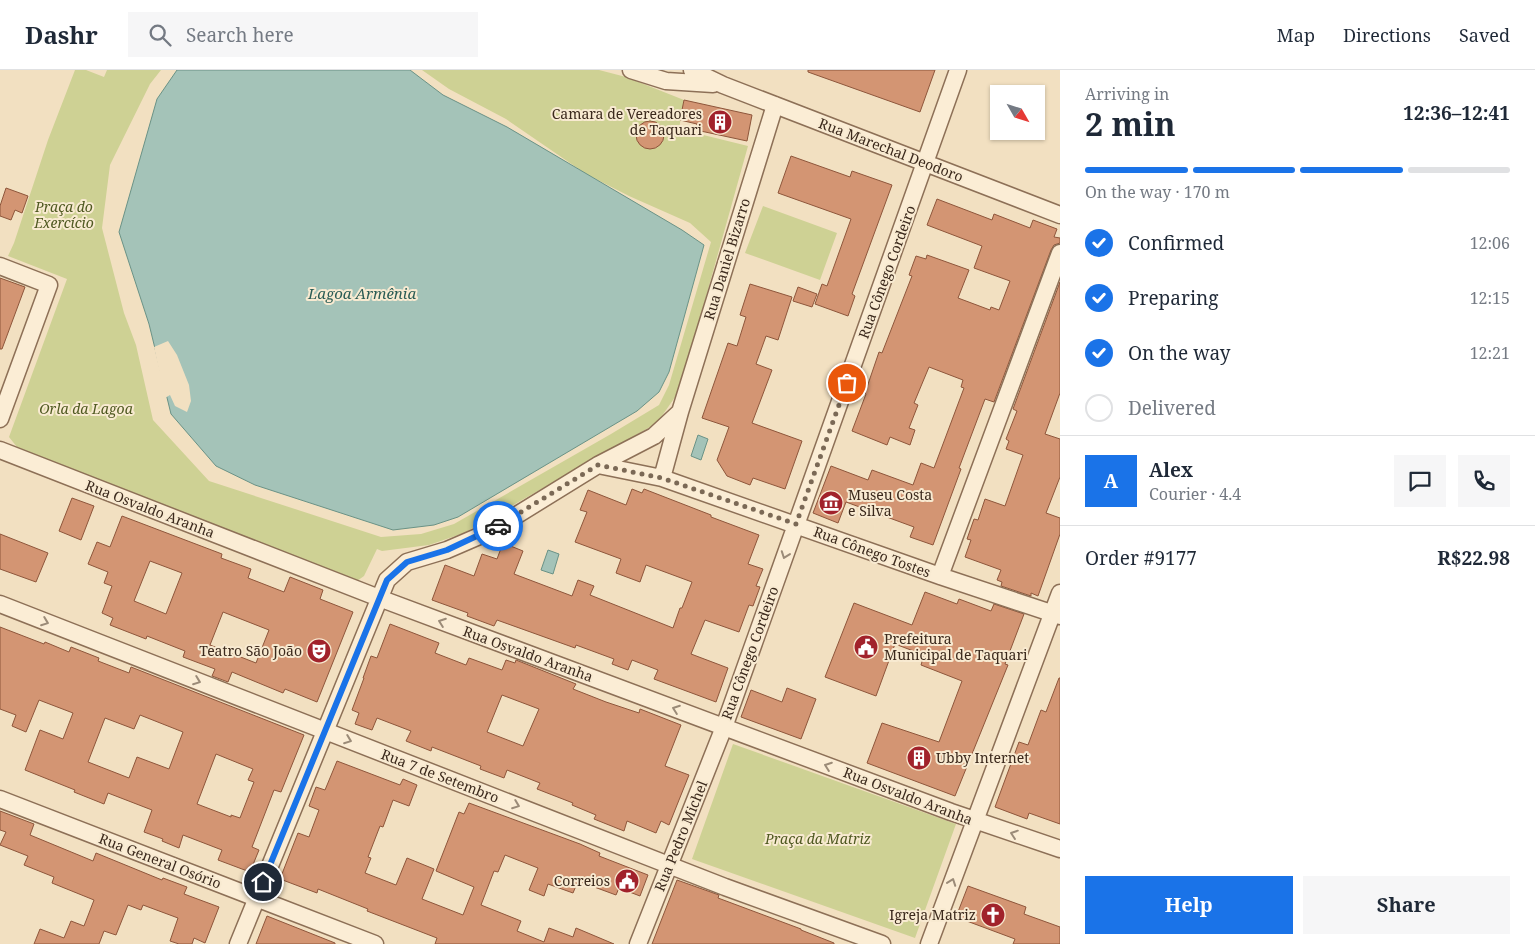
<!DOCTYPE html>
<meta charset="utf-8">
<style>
body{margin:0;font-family:"Noto Serif",serif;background:#f6f6f7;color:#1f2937;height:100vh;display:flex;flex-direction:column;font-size:19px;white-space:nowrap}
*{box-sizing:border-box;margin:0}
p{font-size:16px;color:#747a83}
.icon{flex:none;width:28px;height:28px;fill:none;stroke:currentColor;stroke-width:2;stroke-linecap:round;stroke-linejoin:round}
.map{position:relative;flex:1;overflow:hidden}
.details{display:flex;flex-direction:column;background:#fff;width:475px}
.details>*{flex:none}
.needle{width:32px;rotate:129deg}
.tools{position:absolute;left:990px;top:15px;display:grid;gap:10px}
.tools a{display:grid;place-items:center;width:55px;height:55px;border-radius:0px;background:#fff;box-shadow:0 1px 4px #0004;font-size:25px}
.pin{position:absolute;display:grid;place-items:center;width:42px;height:42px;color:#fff;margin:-21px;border:2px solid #fff;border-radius:50%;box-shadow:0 1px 5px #0007}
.courier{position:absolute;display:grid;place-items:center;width:50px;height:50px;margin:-25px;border:4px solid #1a73e8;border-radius:50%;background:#fff;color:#222;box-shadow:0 1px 6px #0007}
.overview em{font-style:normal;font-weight:700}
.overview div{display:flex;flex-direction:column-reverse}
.overview{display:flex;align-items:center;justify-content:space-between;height:85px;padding:0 25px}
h1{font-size:32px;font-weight:700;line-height:38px}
.bar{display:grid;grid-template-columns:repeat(4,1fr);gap:8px 5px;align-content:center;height:60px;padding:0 25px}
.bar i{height:6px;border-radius:4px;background:#e0e1e3}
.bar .on{background:#1a73e8}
.bar p{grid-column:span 4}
.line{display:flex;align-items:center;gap:12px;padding:0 25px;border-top:1px solid #e0e1e3}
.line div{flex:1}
.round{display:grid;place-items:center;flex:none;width:52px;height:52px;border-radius:0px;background:#f6f6f7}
ol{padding:0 25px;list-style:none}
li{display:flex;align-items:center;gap:15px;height:55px}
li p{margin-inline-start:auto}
li .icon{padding:5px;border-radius:50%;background:#1a73e8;color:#fff;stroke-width:4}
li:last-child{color:#747a83}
li i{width:28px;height:28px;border:2px solid #e0e1e3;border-radius:50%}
.primary-button{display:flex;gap:10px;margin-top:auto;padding:10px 25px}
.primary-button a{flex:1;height:58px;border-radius:0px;background:#1a73e8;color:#fff;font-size:20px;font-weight:700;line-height:58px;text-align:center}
.primary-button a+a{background:#f6f6f7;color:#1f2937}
header{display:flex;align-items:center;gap:30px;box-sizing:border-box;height:70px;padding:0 25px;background:#fff;border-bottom:1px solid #e0e1e3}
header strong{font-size:24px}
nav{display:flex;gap:28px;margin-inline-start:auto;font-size:18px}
.search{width:350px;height:45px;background:#f6f6f7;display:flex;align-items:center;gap:12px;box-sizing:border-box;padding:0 18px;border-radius:0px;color:#747a83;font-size:19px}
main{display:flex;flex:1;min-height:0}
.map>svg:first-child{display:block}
.green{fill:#ced194}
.water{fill:#a4c3b8;stroke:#6a9286}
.pier{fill:#f2e0c1}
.building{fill:#d39573;stroke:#8e563b;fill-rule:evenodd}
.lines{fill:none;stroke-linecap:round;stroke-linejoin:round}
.minor-casing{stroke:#8d7057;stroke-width:19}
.minor{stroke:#fbedd5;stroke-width:16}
.oneway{stroke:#9b8b78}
.done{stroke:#7b6956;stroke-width:5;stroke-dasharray:0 9}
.route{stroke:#1a73e8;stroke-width:6}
.labels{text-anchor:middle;stroke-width:4;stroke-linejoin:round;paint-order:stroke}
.poi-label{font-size:14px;fill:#3b291c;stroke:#f8ead1;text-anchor:end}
.street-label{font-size:14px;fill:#3b291c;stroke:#f8ead1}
.park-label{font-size:14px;font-style:italic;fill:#4f5921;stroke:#f8ead1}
.water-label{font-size:15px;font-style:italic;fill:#2a5c55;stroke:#f8ead1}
</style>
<header>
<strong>Dashr</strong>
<div class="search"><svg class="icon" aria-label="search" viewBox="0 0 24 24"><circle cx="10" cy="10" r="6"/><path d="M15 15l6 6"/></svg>Search here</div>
<nav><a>Map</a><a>Directions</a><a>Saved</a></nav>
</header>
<main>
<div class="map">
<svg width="1060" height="874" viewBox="0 0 1060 874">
<rect width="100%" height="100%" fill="#f2e0c1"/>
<path class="green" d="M75 0H86L104 7 107 0H161L150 14 110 95 102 158 124 243 136 275 153 350 209 411 381 467 421 464 454 454 611 364 659 335 669 315 711 172 690 153 629 126 586 104 506 49 449 19 422 0H599L626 7 684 30 679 59 748 76 680 320 657 353 464 463 429 475 382 481 377 479 364 506 357 511 21 382 9 367 67 209 8 186 14 173 48 70Z
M763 136 837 163 820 210 745 183Z
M733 674 956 754 915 868 692 789Z"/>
<path class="water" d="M177 0H410L443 25 507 57 682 160 704 175 669 302 659 322 637 341 458 447 434 455 393 460 255 415 216 396 171 344 149 254 119 162 157 29Z
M698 365 708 369 701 390 691 386Z
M548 480 559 484 553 504 541 500Z"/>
<path class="pier" d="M168 271 177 285 189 315 191 331 187 342 175 336 170 325 165 328 154 277Z"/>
<path class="building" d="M808 0H935L920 42 808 2Z
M684 30 752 45 747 71 696 60 697 54 680 50Z
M636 65a14 14 0 1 1 28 0a14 14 0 1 1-28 0Z
M791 86 850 107 852 101 892 115 852 224 855 226 848 246 815 234 822 214 827 216 851 149 778 123Z
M6 118 28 126 22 143 15 140 11 150 0 146V136Z
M937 129 992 150 994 144 1030 158 1033 150 1057 159 1054 167 1060 168V173L1054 175 1051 180 994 332 985 329 959 398 961 399 933 475 910 467 914 457 846 432 838 453 813 443 831 396 868 410 872 400 913 415 921 393 934 398 964 318 961 317 963 310 929 297 914 333 918 335 909 358 915 360 910 375 890 367 887 375 852 361 866 324 865 323 879 282 882 283 912 206 909 205 916 186 926 189 927 185 969 200 958 228 990 240 991 237 999 240 1010 211 974 198 982 176 927 155Z
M0 208 25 217 2 279H0Z
M1060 212V323L1045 364 1060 369V407L1046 443 1060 448V464L1038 526 1031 523V526L1001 516 1002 512 997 510 1001 500 965 487 971 470 967 469 974 449 978 450 985 429 1005 436 1023 385 1006 379 1009 371 1006 369 1017 341 1013 339Z
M750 214 792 227 778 270 766 266 756 294 772 300 752 353 802 371 785 419 753 408 750 415 727 406 717 390 729 357 702 348 728 273 737 276 746 247 740 245Z
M798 217 817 224 812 237 793 231Z
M632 419 642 423 644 419 711 445V447L759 465 748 494 763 499 756 516 760 517 753 536 749 535 739 562 705 550 691 584 728 598 716 632 654 609 658 600 632 590 628 600 612 594 614 589 576 575 575 578 497 550 494 556 467 546 468 543 432 530 445 495 474 506 482 484 497 489 503 473 523 481 514 504 572 526 578 510 594 516 590 525 673 558 680 538H682L692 512 646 495 640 512 616 503 621 489 575 472 587 442 580 440 588 420 626 435Z
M72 428 94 436 81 470 59 461Z
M122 446 222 484 221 488 251 499 248 508 284 522 290 507 323 520 320 529 353 542 317 632 285 619 283 623 232 602 228 612 212 606 215 599 183 587 185 581 147 566 146 569 110 555 113 548 102 543 112 516 104 513 108 502 88 494 97 472 110 477ZM150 491 182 503 166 544 134 531ZM223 542 269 560 256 593 210 575Z
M0 464 48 483 36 512 0 499Z
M925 522 957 534 959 529 991 541 994 534 1024 544 1005 594 1008 595 955 726 867 693 882 653 939 672 962 611 921 595 924 585 895 574 876 626 825 607 854 533 912 555Z
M390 554 439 573 435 583 466 595 469 588 502 600 506 590 515 593 516 590 576 614 573 619 606 632 639 643 640 639 681 655 665 696 689 705 669 755 661 751 656 763 627 751 624 761 594 749 596 745 572 735 573 733 537 719 540 713 507 700 504 708 480 699 481 696 432 677 431 681 406 671 411 661 377 648 372 660 355 654 359 643 352 640 364 608H363L371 586 377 588ZM502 625 539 639 523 676 487 662Z
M0 557 44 574 45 572 69 582 71 577 99 588 98 591 129 603 131 597 304 665 281 722 274 720 252 777 259 780 250 802 218 790 222 780 183 765 179 778 162 771 163 769 144 762 152 740 108 723 104 734 74 722 75 720 25 700 40 660 63 669 73 643 39 630 26 662 12 656 16 645 0 639ZM140 645 183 662 169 699 137 687 129 708 88 692 105 648 134 659ZM216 684 253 699 248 710 254 712 240 748 231 745V747L197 734Z
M1059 608H1060V754L1029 743 1027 749 995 737 1019 672 1028 675 1041 640 1046 642Z
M787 618 816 629 801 669 741 647 751 620 782 632Z
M337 691 400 715 403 709 417 715 409 736 393 730 383 757 380 756 368 787 371 788 365 803 396 815 407 788 434 799 422 829 463 845 474 817 436 801 459 742 464 744 469 733 580 774 600 783 599 786 648 805 640 826 619 818 616 825 578 811 573 823 548 814 544 826 529 820 538 798 505 785 498 802 494 801 481 835 521 851 517 861 544 872 549 858 573 867 576 858 614 874H435L437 868 367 841 368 839 318 819 317 823 280 809 298 763 309 767 319 740 309 736 316 717 325 720Z
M0 741 34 754 30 765 93 791 96 783 162 810 163 808 187 817 184 824 219 837 205 873 194 868 192 874H179L170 871 178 848 143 835 141 840 128 835 116 865 104 861 99 874H34L40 859 64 868 71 851 84 856 94 830 52 813 54 807 24 795 28 786 0 775 6 762 0 760Z
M677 810 719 825 718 828 801 859V860L834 873V874H652Z
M968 816 1026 837 1024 844 1060 857V874H1013L1015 869 956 847Z
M267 846 335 873V874H256Z"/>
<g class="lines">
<defs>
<path id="minor" d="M631 0 666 11 713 14
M692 0 723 15 1060 145
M0 196 49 215 0 349
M0 380 379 528 951 742 1060 779
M598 395 662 408 940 506 1060 546
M662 408 680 342 775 35
M940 506 1060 183
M0 534 725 817 882 874
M0 729 375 874
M238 874 387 510 407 492 447 480 491 461 598 395 654 366 680 342
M638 874 724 657 958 0
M929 874 1060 523"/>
</defs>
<use href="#minor" class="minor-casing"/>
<use href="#minor" class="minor"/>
</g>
<defs><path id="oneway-chevron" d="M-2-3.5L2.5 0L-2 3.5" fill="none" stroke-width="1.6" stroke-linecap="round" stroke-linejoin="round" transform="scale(1.25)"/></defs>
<g class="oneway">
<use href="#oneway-chevron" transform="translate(785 485) rotate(110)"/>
<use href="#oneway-chevron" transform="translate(45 552) rotate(21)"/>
<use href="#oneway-chevron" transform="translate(442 552) rotate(-160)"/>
<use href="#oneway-chevron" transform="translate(197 611) rotate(21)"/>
<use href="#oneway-chevron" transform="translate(676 639) rotate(-160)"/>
<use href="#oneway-chevron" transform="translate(348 670) rotate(21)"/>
<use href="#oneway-chevron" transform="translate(828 696) rotate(-160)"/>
<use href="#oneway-chevron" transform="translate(516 735) rotate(21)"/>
<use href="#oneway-chevron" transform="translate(1014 764) rotate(-161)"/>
<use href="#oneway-chevron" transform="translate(952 812) rotate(-70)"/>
</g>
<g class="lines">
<path class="done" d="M498 456 598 395 662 408 796 454 847 313"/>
<path class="route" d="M263 812 387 510 407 492 447 480 498 456"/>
</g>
<defs>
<symbol id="building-disc" viewBox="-11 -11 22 22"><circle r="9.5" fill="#a1222b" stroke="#f8ead1"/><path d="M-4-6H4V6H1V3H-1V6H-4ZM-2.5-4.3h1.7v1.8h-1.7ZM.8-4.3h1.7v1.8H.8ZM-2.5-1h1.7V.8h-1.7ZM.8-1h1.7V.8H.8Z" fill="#fff"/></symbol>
<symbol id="museum-disc" viewBox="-11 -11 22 22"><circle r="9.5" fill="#a1222b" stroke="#f8ead1"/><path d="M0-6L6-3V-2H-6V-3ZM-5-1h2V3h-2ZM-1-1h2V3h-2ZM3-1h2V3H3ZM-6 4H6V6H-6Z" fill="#fff"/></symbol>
<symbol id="civic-disc" viewBox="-11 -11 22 22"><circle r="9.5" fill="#a1222b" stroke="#f8ead1"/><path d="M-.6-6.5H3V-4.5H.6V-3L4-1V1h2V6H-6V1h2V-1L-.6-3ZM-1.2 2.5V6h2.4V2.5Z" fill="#fff"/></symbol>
<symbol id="theatre-disc" viewBox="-11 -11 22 22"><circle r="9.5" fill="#a1222b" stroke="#f8ead1"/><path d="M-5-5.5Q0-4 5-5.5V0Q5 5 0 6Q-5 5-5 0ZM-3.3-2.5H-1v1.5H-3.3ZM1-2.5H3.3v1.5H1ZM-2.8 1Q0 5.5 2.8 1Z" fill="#fff"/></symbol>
<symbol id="church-disc" viewBox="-11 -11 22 22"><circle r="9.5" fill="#a1222b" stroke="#f8ead1"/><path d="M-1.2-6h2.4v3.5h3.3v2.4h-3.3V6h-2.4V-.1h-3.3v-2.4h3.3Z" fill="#fff"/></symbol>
</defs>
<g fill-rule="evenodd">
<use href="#building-disc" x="706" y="38" width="28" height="28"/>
<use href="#museum-disc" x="817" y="419" width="28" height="28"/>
<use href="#civic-disc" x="852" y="563" width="28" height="28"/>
<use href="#theatre-disc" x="305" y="567" width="28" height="28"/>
<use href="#building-disc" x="905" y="674" width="28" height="28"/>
<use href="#civic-disc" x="613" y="797" width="28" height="28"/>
<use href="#church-disc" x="979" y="831" width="28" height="28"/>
</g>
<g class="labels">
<g class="poi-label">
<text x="702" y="49">Camara de Vereadores<tspan x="702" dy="16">de Taquari</tspan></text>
<text x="848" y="430" text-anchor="start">Museu Costa<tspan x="848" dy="16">e Silva</tspan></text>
<text x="884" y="574" text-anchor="start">Prefeitura<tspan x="884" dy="16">Municipal de Taquari</tspan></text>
<text x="302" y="586">Teatro São João</text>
<text x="936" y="693" text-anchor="start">Ubby Internet</text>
<text x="610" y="816">Correios</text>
<text x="976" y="850">Igreja Matriz</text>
</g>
<g class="street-label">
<text transform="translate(891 80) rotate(21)" y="5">Rua Marechal Deodoro</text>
<text transform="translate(727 189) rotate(-73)" y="5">Rua Daniel Bizarro</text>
<text transform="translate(887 202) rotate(-70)" y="5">Rua Cônego Cordeiro</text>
<text transform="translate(150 439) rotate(21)" y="5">Rua Osvaldo Aranha</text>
<text transform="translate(872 482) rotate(20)" y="5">Rua Cônego Tostes</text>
<text transform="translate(750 583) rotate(-70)" y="5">Rua Cônego Cordeiro</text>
<text transform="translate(528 584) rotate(20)" y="5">Rua Osvaldo Aranha</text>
<text transform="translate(440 706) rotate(21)" y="5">Rua 7 de Setembro</text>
<text transform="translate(908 726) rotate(21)" y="5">Rua Osvaldo Aranha</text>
<text transform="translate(681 766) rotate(-68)" y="5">Rua Pedro Michel</text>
<text transform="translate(160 791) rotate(21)" y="5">Rua General Osório</text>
</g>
<g class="park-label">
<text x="64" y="142">Praça do<tspan x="64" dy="16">Exercício</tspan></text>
<text x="86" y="344">Orla da Lagoa</text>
<text x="818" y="774">Praça da Matriz</text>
</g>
<g class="water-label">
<text x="362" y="229">Lagoa Armênia</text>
</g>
</g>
</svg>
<div class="tools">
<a><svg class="needle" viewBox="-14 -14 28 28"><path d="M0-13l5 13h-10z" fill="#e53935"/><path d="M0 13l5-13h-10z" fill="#747a83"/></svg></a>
</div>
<div class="pin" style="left:847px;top:313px;background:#ea580c"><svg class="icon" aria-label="bag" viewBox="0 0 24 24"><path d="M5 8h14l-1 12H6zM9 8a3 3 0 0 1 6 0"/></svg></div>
<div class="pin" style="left:263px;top:812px;background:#1f2937"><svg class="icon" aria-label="home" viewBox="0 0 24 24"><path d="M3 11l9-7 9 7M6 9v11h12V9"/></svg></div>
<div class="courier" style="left:498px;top:456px"><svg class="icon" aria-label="car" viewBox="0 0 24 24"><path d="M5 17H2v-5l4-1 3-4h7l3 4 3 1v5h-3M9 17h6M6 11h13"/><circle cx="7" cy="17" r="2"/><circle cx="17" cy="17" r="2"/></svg></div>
</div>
<section class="details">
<div class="overview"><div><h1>2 min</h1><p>Arriving in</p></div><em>12:36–12:41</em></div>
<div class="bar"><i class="on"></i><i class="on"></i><i class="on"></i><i></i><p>On the way · 170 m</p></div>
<ol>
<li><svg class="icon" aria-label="check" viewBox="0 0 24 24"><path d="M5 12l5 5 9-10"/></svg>Confirmed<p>12:06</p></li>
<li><svg class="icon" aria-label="check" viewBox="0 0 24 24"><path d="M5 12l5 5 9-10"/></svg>Preparing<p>12:15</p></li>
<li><svg class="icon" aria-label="check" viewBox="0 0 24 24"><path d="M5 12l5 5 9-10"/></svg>On the way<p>12:21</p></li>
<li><i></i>Delivered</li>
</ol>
<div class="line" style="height:90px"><b class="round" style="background:#1a73e8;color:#fff">A</b><div><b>Alex</b><p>Courier · 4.4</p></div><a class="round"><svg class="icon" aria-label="chat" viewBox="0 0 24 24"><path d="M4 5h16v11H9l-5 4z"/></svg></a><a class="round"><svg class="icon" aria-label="phone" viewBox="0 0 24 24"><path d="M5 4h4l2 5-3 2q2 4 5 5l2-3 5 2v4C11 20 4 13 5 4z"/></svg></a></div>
<div class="line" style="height:65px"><div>Order #9177</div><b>R$22.98</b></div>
<div class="primary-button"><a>Help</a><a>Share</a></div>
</section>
</main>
